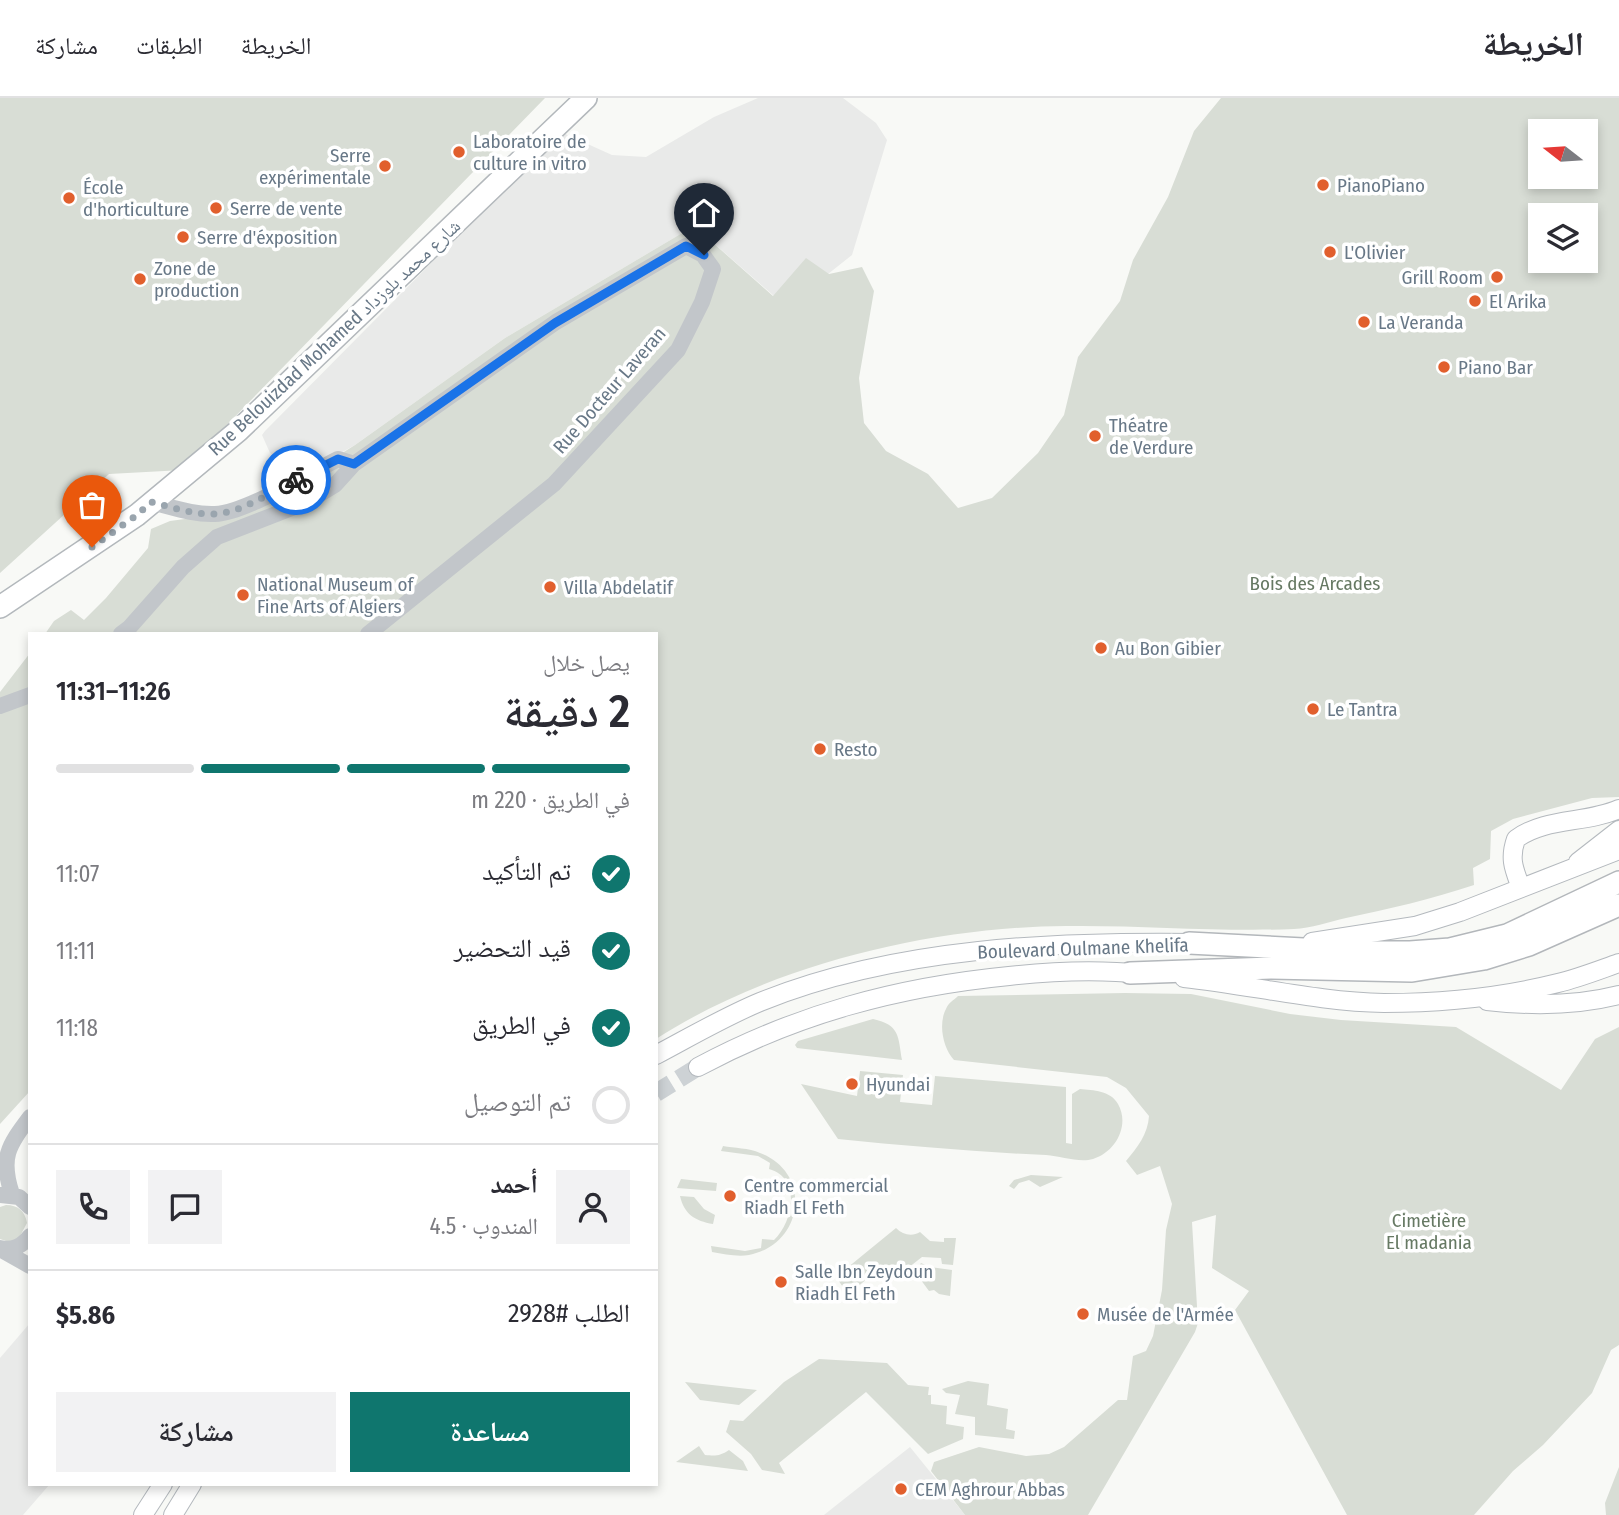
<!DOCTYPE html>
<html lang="ar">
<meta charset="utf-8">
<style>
body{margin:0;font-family:"Fira Sans Condensed","Noto Naskh Arabic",sans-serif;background:#f2f2f3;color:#2b2b33;direction:rtl;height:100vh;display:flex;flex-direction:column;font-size:26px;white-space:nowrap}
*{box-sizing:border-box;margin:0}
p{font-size:23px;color:#7c7c81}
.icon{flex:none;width:38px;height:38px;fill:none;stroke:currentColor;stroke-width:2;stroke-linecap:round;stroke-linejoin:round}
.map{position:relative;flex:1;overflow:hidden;direction:ltr}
.side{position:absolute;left:28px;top:534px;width:630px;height:854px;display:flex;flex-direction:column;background:#fff;border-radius:0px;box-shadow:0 4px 10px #0003;direction:rtl}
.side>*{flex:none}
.needle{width:46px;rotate:287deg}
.fabs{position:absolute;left:1528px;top:21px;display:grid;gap:14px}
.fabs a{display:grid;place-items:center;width:70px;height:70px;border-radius:0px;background:#fff;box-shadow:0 4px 10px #0003;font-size:35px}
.pin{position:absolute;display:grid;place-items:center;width:60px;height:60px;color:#fff;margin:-72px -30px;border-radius:50% 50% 50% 0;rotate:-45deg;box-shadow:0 0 7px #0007}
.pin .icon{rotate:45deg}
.courier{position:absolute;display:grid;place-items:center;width:70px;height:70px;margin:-35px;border:5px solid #1a73e8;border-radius:50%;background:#fff;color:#222;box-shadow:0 2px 9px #0007}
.headline em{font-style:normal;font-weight:600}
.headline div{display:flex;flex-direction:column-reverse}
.headline{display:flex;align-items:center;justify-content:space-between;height:119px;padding:0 28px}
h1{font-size:46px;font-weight:600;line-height:52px}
.bar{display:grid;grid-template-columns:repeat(4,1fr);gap:10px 7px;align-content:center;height:84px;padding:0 28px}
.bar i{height:9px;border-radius:5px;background:#e1e1e2}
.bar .active{background:#0f766e}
.bar p{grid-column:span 4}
.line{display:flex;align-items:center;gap:18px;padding:0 28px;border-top:2px solid #e1e1e2}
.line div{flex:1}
.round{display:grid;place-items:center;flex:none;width:74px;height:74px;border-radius:0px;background:#f2f2f3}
ol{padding:0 28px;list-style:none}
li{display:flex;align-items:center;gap:21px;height:77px}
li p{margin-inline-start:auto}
li .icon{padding:7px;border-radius:50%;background:#0f766e;color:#fff;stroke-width:4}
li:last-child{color:#7c7c81}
li i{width:38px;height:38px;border:4px solid #e1e1e2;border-radius:50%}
.button{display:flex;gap:14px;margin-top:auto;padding:14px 28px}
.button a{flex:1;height:80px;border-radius:0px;background:#0f766e;color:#fff;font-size:28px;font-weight:600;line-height:80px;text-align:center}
.button a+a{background:#f2f2f3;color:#2b2b33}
header{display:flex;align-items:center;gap:42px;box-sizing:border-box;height:98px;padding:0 35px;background:#fff;border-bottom:2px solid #e1e1e2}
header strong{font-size:33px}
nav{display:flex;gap:38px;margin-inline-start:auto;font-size:24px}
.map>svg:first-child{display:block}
.built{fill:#e9eae9}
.green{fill:#d8ddd5;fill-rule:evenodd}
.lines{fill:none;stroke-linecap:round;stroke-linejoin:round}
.secondary-tunnel{stroke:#cdd2d5;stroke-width:18;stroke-dasharray:18 9;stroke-linecap:butt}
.secondary-casing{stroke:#b4b9be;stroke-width:20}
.primary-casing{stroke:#b3b8bc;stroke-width:24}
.trunk-casing{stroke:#b3b7bb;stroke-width:24}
.tertiary{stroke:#c2c6ca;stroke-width:16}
.secondary{stroke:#fff;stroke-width:18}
.primary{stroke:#fff;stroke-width:21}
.trunk{stroke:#fff;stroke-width:21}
.done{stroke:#9aa5ae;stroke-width:7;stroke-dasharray:0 12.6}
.route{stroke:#1a73e8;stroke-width:9}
.poi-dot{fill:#e15f2d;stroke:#fff;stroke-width:2.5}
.labels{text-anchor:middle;stroke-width:7;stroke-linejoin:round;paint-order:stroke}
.poi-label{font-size:19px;fill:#687887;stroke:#fff;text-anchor:start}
.street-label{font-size:19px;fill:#687887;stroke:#fff}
.park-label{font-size:19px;fill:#667963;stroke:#fff}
</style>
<header>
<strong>الخريطة</strong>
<nav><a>الخريطة</a><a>الطبقات</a><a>مشاركة</a></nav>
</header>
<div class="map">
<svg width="1619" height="1417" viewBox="0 0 1619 1417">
<rect width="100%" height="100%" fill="#f8f9f6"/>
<path class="built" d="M758 0H843L876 25 887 42 852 157 828 176 774 198 694 128 505 240 355 347 321 366H286L270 355 262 337 265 333 561 34 612 57 646 59 714 19Z
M30 1225V1386H50L23 1417H0V1260Z
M910 1349 965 1417H824L834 1409Z"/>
<path class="green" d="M0 0H545L183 372 109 376 0 475Z
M1221 0H1619V699L1592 700 1513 721 1491 733 1490 761 1473 770 1474 787C1432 801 1389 811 1346 820 1329 824 1311 830 1294 831 1218 834 1141 827 1066 828 930 829 771 867 656 941V536H45L54 523 71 512 84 522 106 500 148 450 151 431 170 423 251 412 355 347 505 240 694 128 773 198 806 160 829 176 862 169 874 193 859 280 864 325 886 353 928 376 958 410 992 400 1038 355 1064 317 1078 259 1120 203 1133 162 1168 99 1194 33ZM1540 33H1586V79H1540ZM1540 117H1586V163H1540Z
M30 555V993L0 1026V594Z
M1125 895 1191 896 1290 916 1341 922 1456 929 1561 992 1595 941 1619 929V1247L1611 1252 1592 1295 1543 1347 1513 1373 1474 1417H1347L1235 1212 1249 1193 1212 1170 1216 1117 1192 1124 1198 1225 1195 1234 1088 1417H965L931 1373 934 1364 979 1349 1026 1358 1049 1356 1064 1349 1118 1302H1127L1133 1258 1146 1253 1153 1238 1162 1192 1166 1132 1172 1106 1160 1068 1137 1077 1126 1063C1137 1050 1148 1036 1149 1018L1126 990 1107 979 954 962C943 950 938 926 946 911 948 905 954 902 958 898Z
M873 921C900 927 898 938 902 962L797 950 795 947 798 943Z
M860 973 903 977 900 1004 932 1007 935 978 1066 989V1045L1072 1046V996L1080 991C1093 992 1111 993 1118 1006 1130 1027 1116 1054 1093 1061 1079 1065 1061 1058 1046 1057 976 1054 908 1048 838 1041L801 986 857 998Z
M723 1048C734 1050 749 1050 760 1055 813 1075 804 1146 749 1157 737 1159 724 1156 712 1154L711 1148 745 1153 761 1150 762 1141 774 1142C793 1124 802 1080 769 1071L770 1065 758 1058 721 1053Z
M1031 1077 1063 1079 1040 1089 1029 1082 1019 1085 1014 1091 1009 1088 1014 1082Z
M681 1081 717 1085 716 1093 677 1090Z
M680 1098 694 1099 704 1111 715 1117 713 1126C695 1123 684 1116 680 1098Z
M6 1107C18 1107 25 1113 27 1125L19 1140 9 1144 0 1141V1109Z
M896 1130C903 1137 912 1139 920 1134L930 1143 944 1144V1140H956L953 1167 942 1166 941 1160 922 1159 899 1177 873 1176 851 1194 845 1192 836 1179Z
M921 1165 930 1169 952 1172 950 1198 939 1196 934 1192 929 1193 915 1174Z
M819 1261 887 1265 908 1287 929 1289 928 1297H931V1306L947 1308 946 1326 964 1329 963 1341 928 1356 866 1294 779 1365 785 1376 762 1372 751 1356 726 1334 730 1322 743 1323 784 1284Z
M968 1283 989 1286 987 1307 1008 1311 1006 1331 1015 1333 1014 1341 975 1337V1319L955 1316 960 1297 946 1295 942 1291Z
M685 1284 757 1292 739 1307 700 1302Z
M699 1348 705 1357C716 1358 720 1358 729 1352L743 1363 748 1373 676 1364Z
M1619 1369V1417H1606L1605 1405Z"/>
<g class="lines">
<path class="secondary-tunnel" d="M656 995 698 969"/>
<defs>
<path id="secondary" d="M1578 764 1619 732
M1521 790C1514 771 1509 761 1516 741 1546 719 1585 726 1619 711
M1312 844 1415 828 1460 814 1619 752
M1184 880C1250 887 1319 904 1384 905 1442 905 1502 899 1558 885 1579 880 1599 872 1619 865
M1487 903C1531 908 1576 908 1619 897
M656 957C690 939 724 919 760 904 895 849 1056 843 1200 845
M698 969C797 916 897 889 1009 878 1054 873 1097 871 1142 876
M143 1417 163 1386
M173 1417 192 1386"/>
<path id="primary" d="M0 509 137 417 238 333 586 0"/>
<path id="trunk" d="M1189 845 1362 854H1410L1450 851 1507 837 1619 784
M1130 875 1271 870 1412 873 1484 861 1529 847 1619 807"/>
</defs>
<use href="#secondary" class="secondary-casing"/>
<use href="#primary" class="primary-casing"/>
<use href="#trunk" class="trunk-casing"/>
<path class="tertiary" d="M151 404C172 409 193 417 215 416 245 415 308 376 338 361L354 366
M121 536 129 530 183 469 217 439 307 404 335 387 354 366 556 224 686 148 703 157 713 171 702 204 678 252 554 386 368 536
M0 608 30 597
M12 1096C0 1060 8 1048 30 1019
M0 1097 19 1099 30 1109
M0 1150C13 1153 22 1148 30 1138
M0 1151 30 1168"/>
<use href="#secondary" class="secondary"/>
<use href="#primary" class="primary"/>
<use href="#trunk" class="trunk"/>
</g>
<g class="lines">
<path class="done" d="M92 449 137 417 151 404C172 409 193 417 215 416 243 414 271 394 296 382"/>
<path class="route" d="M296 382 338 361 354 366 555 225 686 148 704 157"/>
</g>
<g class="poi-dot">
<circle cx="459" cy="54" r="7"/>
<circle cx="385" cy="68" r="7"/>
<circle cx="1323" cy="87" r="7"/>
<circle cx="69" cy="100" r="7"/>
<circle cx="216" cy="110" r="7"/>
<circle cx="183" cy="139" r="7"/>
<circle cx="1330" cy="154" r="7"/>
<circle cx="1497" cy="179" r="7"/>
<circle cx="140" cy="181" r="7"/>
<circle cx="1475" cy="203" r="7"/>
<circle cx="1364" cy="224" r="7"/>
<circle cx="1444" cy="269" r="7"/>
<circle cx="1095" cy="338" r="7"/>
<circle cx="550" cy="489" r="7"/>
<circle cx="243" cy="497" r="7"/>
<circle cx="1101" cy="550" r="7"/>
<circle cx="1313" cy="611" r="7"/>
<circle cx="820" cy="651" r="7"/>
<circle cx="852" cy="986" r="7"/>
<circle cx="730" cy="1098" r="7"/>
<circle cx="781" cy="1184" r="7"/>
<circle cx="1083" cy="1216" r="7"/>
<circle cx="901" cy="1391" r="7"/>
</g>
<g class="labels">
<g class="poi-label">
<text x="473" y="50">Laboratoire de<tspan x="473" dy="22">culture in vitro</tspan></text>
<text x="371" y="64" text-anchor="end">Serre<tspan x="371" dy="22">expérimentale</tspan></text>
<text x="1337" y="94">PianoPiano</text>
<text x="83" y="96">École<tspan x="83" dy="22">d'horticulture</tspan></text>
<text x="230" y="117">Serre de vente</text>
<text x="197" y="146">Serre d'éxposition</text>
<text x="1344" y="161">L'Olivier</text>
<text x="154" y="177">Zone de<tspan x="154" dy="22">production</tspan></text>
<text x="1483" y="186" text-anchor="end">Grill Room</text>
<text x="1489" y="210">El Arika</text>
<text x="1378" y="231">La Veranda</text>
<text x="1458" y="276">Piano Bar</text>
<text x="1109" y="334">Théatre<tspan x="1109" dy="22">de Verdure</tspan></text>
<text x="257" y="493">National Museum of<tspan x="257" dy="22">Fine Arts of Algiers</tspan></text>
<text x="564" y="496">Villa Abdelatif</text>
<text x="1115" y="557">Au Bon Gibier</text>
<text x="1327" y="618">Le Tantra</text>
<text x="834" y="658">Resto</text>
<text x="866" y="993">Hyundai</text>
<text x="744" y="1094">Centre commercial<tspan x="744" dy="22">Riadh El Feth</tspan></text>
<text x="795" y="1180">Salle Ibn Zeydoun<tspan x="795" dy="22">Riadh El Feth</tspan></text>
<text x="1097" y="1223">Musée de l'Armée</text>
<text x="915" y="1398">CEM Aghrour Abbas</text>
</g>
<g class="street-label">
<text transform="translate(334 239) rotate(-43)" y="7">Rue Belouizdad Mohamed شارع محمد بلوزداد</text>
<text transform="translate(609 292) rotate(-49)" y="7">Rue Docteur Laveran</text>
<text transform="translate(1083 850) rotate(-2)" y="7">Boulevard Oulmane Khelifa</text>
</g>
<g class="park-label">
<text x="1315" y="492">Bois des Arcades</text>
<text x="1429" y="1129">Cimetière<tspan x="1429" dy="22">El madania</tspan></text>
</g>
</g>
</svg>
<div class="fabs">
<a><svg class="needle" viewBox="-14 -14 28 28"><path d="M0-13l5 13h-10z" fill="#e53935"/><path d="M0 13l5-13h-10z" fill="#7c7c81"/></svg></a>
<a><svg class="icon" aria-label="layers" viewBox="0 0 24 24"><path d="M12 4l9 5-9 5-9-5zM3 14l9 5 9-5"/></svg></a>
</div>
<div class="pin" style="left:92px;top:449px;background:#ea580c"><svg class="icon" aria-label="bag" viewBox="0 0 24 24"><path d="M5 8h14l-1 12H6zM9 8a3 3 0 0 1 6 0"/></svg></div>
<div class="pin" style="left:704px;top:157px;background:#1f2937"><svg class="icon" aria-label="home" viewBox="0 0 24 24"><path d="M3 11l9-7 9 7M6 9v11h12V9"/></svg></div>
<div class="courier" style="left:296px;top:382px"><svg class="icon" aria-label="bike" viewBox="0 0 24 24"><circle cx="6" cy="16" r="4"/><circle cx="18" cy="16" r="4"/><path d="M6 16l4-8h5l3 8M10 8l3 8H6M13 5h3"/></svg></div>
<section class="side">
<div class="headline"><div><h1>2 دقيقة</h1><p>يصل خلال</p></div><em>11:26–11:31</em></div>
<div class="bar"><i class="active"></i><i class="active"></i><i class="active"></i><i></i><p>في الطريق · 220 m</p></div>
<ol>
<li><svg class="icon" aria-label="check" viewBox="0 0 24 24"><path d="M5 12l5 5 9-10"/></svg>تم التأكيد<p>11:07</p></li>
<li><svg class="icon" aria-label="check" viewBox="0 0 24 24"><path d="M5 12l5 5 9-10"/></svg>قيد التحضير<p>11:11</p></li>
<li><svg class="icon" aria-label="check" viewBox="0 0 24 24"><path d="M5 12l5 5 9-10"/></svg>في الطريق<p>11:18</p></li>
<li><i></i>تم التوصيل</li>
</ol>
<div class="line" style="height:126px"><a class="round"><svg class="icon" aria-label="person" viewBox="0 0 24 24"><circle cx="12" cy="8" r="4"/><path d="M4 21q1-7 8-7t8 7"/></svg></a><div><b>أحمد</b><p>المندوب · 4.5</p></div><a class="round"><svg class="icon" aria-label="chat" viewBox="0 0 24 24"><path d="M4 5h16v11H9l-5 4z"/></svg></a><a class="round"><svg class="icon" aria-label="phone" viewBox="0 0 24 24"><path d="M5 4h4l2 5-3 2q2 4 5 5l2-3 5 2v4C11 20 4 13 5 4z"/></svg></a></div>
<div class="line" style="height:91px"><div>الطلب #2928</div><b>$5.86</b></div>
<div class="button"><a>مساعدة</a><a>مشاركة</a></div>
</section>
</div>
